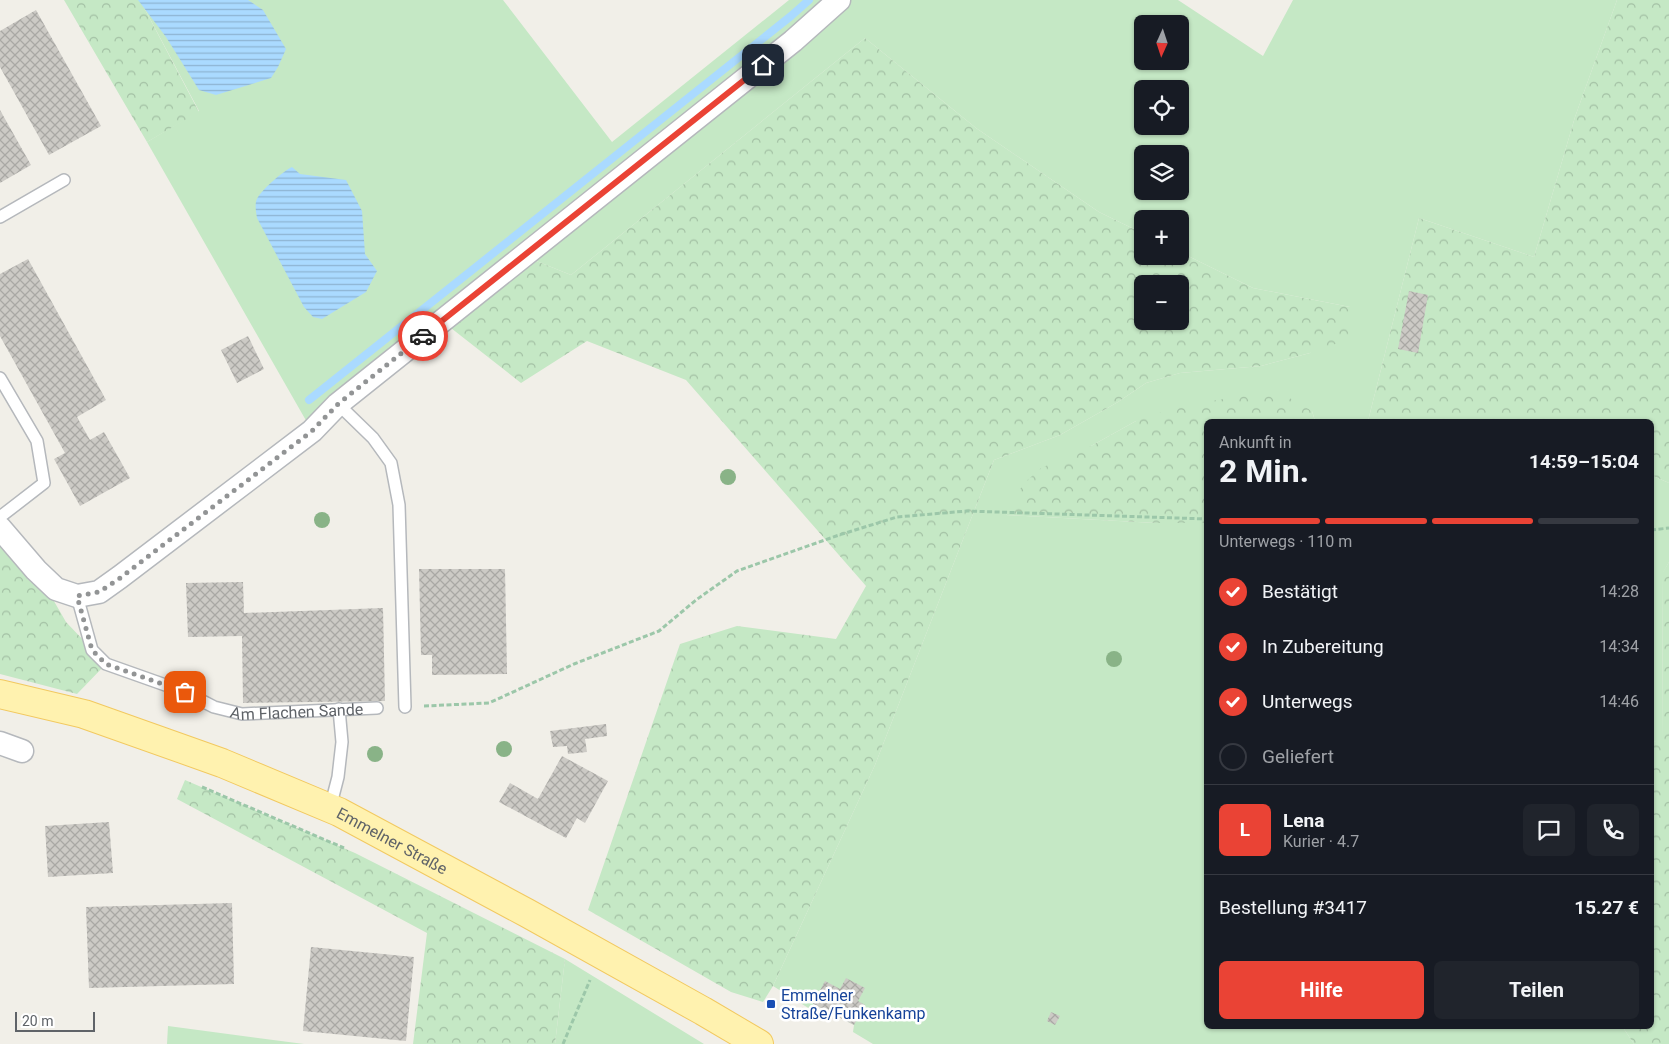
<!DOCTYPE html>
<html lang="de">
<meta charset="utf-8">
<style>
body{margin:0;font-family:Roboto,sans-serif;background:#20242c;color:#f1f3f6;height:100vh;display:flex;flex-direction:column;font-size:19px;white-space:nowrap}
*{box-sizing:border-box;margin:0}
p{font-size:16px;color:#9ea1a6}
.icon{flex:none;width:28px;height:28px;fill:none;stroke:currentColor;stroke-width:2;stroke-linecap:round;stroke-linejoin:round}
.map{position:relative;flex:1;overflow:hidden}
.panel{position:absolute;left:1204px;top:419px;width:450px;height:610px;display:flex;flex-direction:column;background:#171b24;border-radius:8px;box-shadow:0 1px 4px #0004}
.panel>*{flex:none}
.needle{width:32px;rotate:183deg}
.controls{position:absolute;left:1134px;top:15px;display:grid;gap:10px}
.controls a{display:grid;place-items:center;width:55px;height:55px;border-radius:8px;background:#171b24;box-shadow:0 1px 4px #0004;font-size:25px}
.scale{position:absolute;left:15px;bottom:12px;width:80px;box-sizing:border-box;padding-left:5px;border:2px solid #5f6368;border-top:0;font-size:14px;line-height:18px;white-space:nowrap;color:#5f6368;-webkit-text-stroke:4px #fff;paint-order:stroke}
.pin{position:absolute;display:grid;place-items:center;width:42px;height:42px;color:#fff;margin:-21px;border-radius:10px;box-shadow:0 2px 8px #0006}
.courier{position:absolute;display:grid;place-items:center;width:50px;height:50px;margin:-25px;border:4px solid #ea4335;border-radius:50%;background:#fff;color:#222;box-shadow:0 1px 6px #0007}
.headline em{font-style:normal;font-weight:700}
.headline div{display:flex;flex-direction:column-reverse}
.headline{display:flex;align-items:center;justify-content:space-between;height:85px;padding:0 15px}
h1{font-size:32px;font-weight:700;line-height:38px}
.bar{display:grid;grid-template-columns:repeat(4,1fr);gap:8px 5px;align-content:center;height:60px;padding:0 15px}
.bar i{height:6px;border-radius:4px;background:#363941}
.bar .selected{background:#ea4335}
.bar p{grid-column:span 4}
.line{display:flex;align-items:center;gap:12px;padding:0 15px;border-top:1px solid #363941}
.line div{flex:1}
.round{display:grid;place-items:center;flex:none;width:52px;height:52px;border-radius:8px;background:#20242c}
ol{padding:0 15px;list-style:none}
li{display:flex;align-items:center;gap:15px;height:55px}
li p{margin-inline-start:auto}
li .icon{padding:5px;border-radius:50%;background:#ea4335;color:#fff;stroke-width:4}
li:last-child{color:#9ea1a6}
li i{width:28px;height:28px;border:2px solid #363941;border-radius:50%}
.action{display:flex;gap:10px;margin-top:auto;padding:10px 15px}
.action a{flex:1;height:58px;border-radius:8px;background:#ea4335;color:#fff;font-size:20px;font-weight:700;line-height:58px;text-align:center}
.action a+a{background:#20242c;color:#f1f3f6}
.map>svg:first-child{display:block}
.grass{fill:#c5e8c5;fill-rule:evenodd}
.forest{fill:url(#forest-crowns);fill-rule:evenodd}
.water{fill:url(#water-rules)}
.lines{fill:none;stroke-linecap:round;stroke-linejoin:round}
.stream{stroke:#aadaff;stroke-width:8}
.building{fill:url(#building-cross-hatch)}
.lane-casing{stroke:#b5b8bc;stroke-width:14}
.street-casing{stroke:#b5b8bc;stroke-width:25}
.primary-casing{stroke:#f2c960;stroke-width:30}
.path{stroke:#9cc7a9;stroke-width:3;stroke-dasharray:5 2.5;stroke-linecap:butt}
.lane{stroke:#fff;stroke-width:11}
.street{stroke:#fff;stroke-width:22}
.primary{stroke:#fff2af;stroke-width:28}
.tree{fill:#89b387}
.done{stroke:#929495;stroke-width:5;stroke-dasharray:0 9}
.route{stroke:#ea4335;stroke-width:6}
.transit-dot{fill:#1a4fb4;stroke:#fff;stroke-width:2}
.labels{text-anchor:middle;stroke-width:5;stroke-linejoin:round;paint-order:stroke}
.street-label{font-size:16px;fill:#5f6368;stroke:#fff}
.transit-label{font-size:16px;fill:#164399;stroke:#fff;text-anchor:start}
</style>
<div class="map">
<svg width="1669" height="1044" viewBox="0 0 1669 1044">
<defs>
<pattern id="forest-crowns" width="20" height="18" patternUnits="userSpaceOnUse" patternTransform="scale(1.25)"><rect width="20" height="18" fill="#c5e8c5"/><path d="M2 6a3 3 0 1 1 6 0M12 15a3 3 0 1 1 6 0" fill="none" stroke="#a3c0a4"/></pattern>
<pattern id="water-rules" width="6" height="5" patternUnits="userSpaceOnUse" patternTransform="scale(1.25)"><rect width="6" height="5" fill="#aadaff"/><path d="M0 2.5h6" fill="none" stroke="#8eb4d2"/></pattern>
<pattern id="building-cross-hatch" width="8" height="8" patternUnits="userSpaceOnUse" patternTransform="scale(1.25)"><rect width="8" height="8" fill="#cccac5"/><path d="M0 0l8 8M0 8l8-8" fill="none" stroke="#a9a8a4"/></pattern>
</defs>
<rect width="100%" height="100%" fill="#f1efe8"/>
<path class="grass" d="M140 0H503L612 142 789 0H1178L1263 56 1293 0H1617L1575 117 1534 257 1419 218 1368 421H1315L1312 411 1136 421 1091 446 1006 515 1156 523H1206V1026H1622L1634 1044H873L853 1032 854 1025 814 1004 810 1009 773 986 875 765 994 460 1060 435 1118 402 1146 383 1180 373 1261 366 1310 353 1350 307 1253 288 1180 252V219H1142V233L1099 212 976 128 865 38 571 275 524 256 312 431 147 142 199 111ZM1142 24H1180V61H1142ZM1142 89H1180V126H1142ZM1142 154H1180V191H1142Z
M1651 475 1669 483V562L1663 573 1662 741 1651 742Z
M565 959 704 1044H555Z
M168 1026 304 1044H167Z"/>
<path class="forest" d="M64 0H140L199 112 147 142Z
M1617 0H1669V483L1651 475V421H1368L1419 218 1534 257 1575 117Z
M865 38 976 128 1099 212 1142 233V256H1180V252L1253 288 1350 307 1349 339 1310 353 1261 366 1180 373 1146 383 1118 402 1060 435 994 460 875 765 773 986 763 1002 731 992 588 910 680 644 737 626 836 639 866 586 686 380 587 341 521 383 442 321 524 256 571 275ZM1142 284H1180V321H1142Z
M1281 393 1312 411 1315 421H1206V523H1156L1006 515 1023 484 1041 468 1091 446 1136 421 1177 407 1246 395Z
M0 528 36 570 66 622 106 664 77 694 0 674Z
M1669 562V1044H1634L1622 1026H1651V742L1662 740 1663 572Z
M185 780 355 853 565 959 555 1044H413L427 933 177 799Z"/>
<path class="water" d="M138 0H248L263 10 286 49 278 67 271 78 216 95 199 90 166 37Z
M292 167 300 174 346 180 362 211 365 254 377 271 366 292 322 319 313 317 304 307 257 218C256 211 254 203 258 197 265 187 282 172 292 167Z"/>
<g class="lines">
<path class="stream" d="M309 400 791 16 809 0"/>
</g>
<path class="building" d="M36 10 101 126 49 155 0 67V31Z
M0 110 31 165 0 183Z
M28 259 106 400 77 417 90 440 104 432 130 478 80 506 54 459 65 453 0 336V274Z
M1409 291 1428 295 1418 353 1398 349Z
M248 336 264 369 237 383 221 350Z
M419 569H505L507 674 432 675V655H421Z
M243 582 244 613 383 608 385 701 243 703 242 636 188 637 186 583Z
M606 724 607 736 585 739 587 752 568 754 567 746 553 747 550 731Z
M562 756 608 781 585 823 577 818 566 838 499 802 510 783 538 799Z
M109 822 113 873 48 877 45 826Z
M232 903 234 984 89 988 86 907Z
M311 947 414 957 406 1041 303 1031Z
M846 978 865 988 858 1001 865 1005 854 1025 813 1004 825 981 840 989Z
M1051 1012 1060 1016 1055 1025 1047 1021Z"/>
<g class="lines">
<defs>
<g id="lane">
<path d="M0 217 64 180"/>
<path d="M0 378 37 441 44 483 0 517"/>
<path d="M338 404 373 438 391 463 399 505 405 707"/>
<path id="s1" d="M77 596 92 650 106 664 185 692 214 707 242 714 377 708"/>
<path d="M330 808 338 777 342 742 339 709"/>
</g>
<path id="street" d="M0 528 36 570 56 589 77 596 99 592 120 577 312 431 338 404 793 41 839 0
M0 743 22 751"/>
<g id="primary">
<path id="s2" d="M0 694 84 714 222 763 339 812 527 913 703 1011 759 1044"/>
</g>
</defs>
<use href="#lane" class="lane-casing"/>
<use href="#street" class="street-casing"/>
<use href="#primary" class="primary-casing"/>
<path class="path" d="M1651 530 1669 528
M424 706 489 703 574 664 659 631 696 600 737 571 839 535 897 517 967 511 1206 519
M202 787 344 848
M563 1044 590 980"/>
<use href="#lane" class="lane"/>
<use href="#street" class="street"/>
<use href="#primary" class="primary"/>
</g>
<g class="tree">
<circle cx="728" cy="477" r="8"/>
<circle cx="322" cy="520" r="8"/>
<circle cx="1114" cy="659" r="8"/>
<circle cx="504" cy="749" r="8"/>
<circle cx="375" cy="754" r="8"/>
</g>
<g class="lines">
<path class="done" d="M185 692 106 664 92 650 77 596 99 592 120 578 312 431 338 404 423 336"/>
<path class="route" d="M423 336 763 65"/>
</g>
<rect class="transit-dot" x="766" y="999" width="10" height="10" rx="2.5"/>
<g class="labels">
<g class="street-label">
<text dy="6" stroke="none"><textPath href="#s1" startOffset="276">Am Flachen Sande</textPath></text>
<text dy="6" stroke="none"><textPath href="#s2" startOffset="420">Emmelner Straße</textPath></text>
</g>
<g class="transit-label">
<text x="781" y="1001">Emmelner<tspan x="781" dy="18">Straße/Funkenkamp</tspan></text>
</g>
</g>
</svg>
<div class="controls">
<a><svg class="needle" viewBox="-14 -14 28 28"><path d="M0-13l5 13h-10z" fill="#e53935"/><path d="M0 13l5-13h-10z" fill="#9ea1a6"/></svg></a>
<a><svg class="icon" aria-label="locate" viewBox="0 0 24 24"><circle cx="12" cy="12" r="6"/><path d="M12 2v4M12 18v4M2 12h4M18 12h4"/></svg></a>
<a><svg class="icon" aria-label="layers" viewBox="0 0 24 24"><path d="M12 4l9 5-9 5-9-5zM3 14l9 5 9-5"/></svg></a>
<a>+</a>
<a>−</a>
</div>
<div class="scale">20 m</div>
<div class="pin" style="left:185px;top:692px;background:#ea580c"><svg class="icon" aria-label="bag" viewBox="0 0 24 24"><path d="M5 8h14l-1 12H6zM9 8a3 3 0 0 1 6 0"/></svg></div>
<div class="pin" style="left:763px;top:65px;background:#1f2937"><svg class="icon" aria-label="home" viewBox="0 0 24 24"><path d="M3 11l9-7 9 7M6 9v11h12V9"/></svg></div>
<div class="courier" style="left:423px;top:336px"><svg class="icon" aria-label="car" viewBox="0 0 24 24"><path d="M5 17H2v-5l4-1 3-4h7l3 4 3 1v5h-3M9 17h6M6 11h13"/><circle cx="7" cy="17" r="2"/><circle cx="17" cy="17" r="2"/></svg></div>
<section class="panel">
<div class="headline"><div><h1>2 Min.</h1><p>Ankunft in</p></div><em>14:59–15:04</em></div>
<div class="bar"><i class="selected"></i><i class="selected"></i><i class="selected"></i><i></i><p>Unterwegs · 110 m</p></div>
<ol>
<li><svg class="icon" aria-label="check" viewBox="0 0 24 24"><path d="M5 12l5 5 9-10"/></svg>Bestätigt<p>14:28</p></li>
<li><svg class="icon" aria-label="check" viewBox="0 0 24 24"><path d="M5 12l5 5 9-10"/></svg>In Zubereitung<p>14:34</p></li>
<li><svg class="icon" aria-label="check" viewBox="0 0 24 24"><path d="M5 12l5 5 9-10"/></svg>Unterwegs<p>14:46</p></li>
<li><i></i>Geliefert</li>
</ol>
<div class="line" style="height:90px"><b class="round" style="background:#ea4335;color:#fff">L</b><div><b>Lena</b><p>Kurier · 4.7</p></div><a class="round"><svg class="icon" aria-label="chat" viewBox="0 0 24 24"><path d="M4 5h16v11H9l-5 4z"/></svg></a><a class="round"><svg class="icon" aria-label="phone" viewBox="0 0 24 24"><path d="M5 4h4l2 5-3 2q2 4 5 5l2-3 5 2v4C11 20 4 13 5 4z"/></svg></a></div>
<div class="line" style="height:65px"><div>Bestellung #3417</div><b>15.27 €</b></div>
<div class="action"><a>Hilfe</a><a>Teilen</a></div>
</section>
</div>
